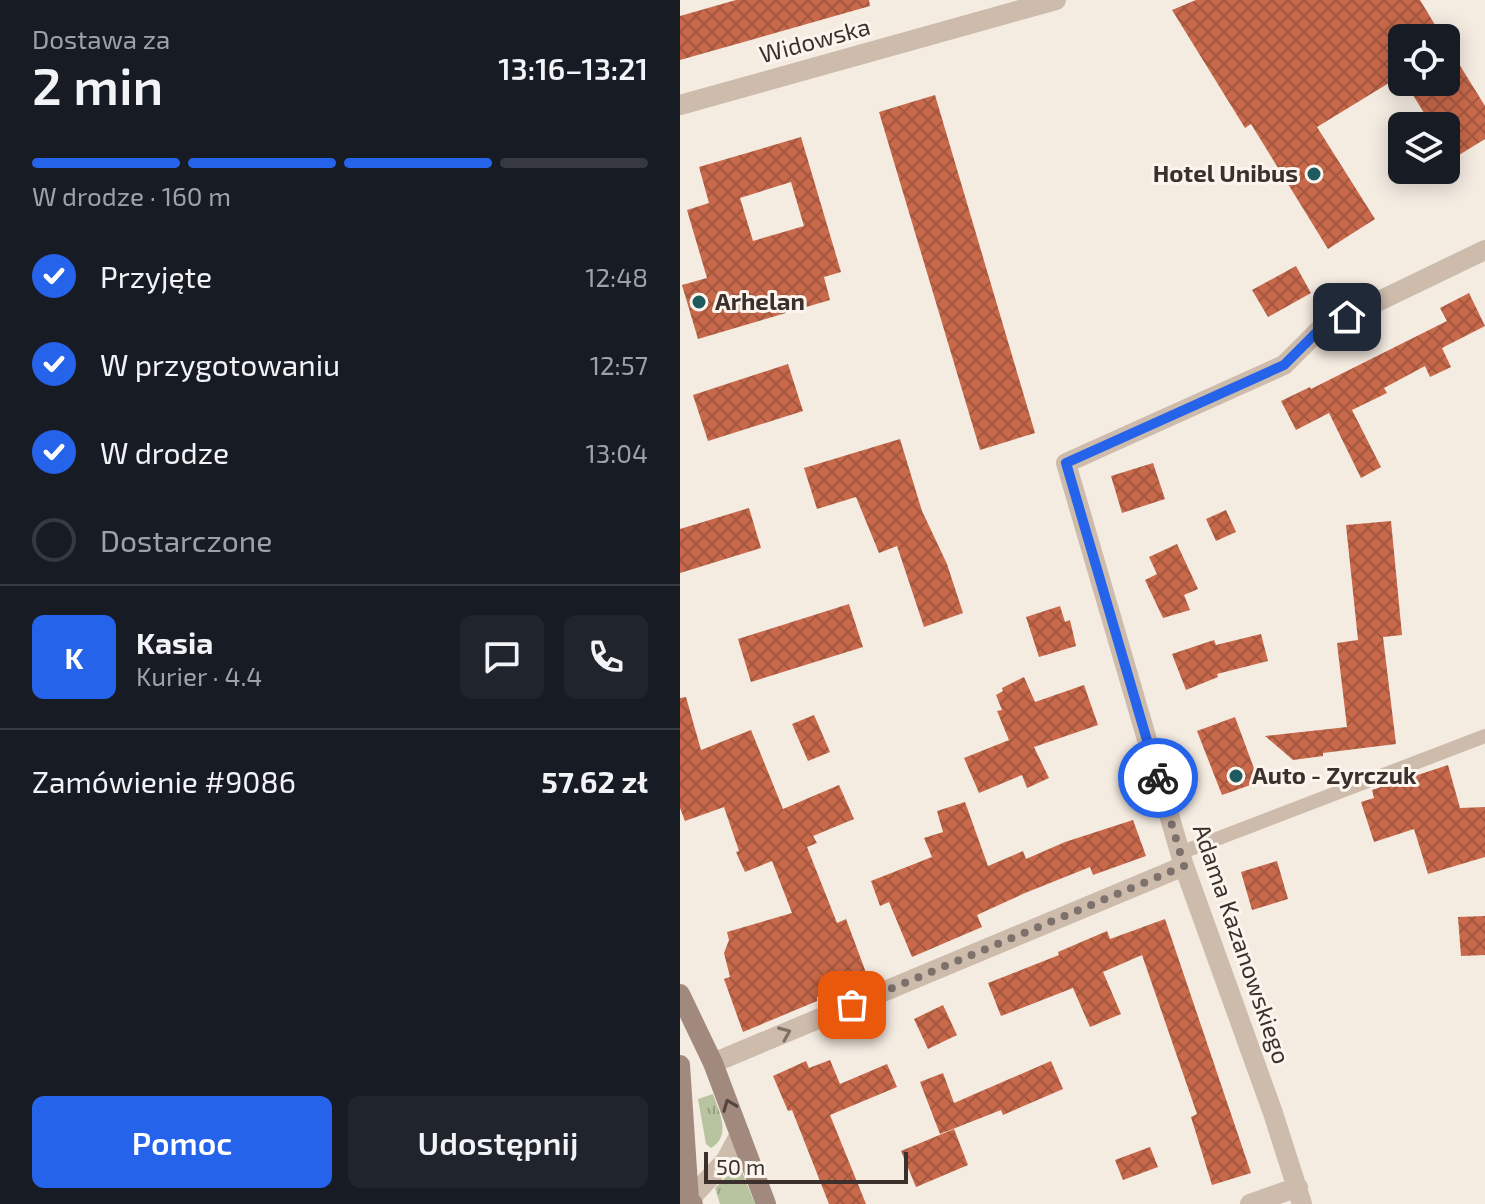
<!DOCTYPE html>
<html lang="pl">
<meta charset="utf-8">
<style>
body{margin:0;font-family:"Exo 2",sans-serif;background:#20242c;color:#f1f3f6;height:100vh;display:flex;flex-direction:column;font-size:30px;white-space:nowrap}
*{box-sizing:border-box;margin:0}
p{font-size:26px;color:#9ea1a6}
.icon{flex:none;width:44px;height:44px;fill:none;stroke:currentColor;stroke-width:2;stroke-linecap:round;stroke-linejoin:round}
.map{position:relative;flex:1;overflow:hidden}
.sheet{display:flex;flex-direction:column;background:#171b24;width:680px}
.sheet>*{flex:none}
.tools{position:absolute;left:708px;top:24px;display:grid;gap:16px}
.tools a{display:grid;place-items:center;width:72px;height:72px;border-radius:12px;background:#171b24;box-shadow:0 4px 20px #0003;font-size:40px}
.scale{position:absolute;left:24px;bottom:20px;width:204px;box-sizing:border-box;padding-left:8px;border:4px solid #3b302b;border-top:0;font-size:22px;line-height:28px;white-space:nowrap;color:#3b302b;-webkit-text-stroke:6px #fbf5ee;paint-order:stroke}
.pin{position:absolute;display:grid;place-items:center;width:68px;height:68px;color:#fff;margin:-34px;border-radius:16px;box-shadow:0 4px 12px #0006}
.courier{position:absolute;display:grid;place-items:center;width:80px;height:80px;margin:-40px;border:6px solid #2563eb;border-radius:50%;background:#fff;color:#222;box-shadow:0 2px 10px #0007}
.headline em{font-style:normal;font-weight:600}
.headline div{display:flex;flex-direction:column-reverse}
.headline{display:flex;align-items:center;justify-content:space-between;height:136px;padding:0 32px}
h1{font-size:52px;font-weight:600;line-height:60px}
.bar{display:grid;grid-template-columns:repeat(4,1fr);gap:12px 8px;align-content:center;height:96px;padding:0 32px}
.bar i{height:10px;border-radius:6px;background:#363941}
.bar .selected{background:#2563eb}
.bar p{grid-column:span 4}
.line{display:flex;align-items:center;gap:20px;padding:0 32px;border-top:2px solid #363941}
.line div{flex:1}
.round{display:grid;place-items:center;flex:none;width:84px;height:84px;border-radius:12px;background:#20242c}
ol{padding:0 32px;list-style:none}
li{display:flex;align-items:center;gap:24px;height:88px}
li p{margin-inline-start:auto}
li .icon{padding:8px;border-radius:50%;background:#2563eb;color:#fff;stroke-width:4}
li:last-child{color:#9ea1a6}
li i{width:44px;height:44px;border:4px solid #363941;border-radius:50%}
.action{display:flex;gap:16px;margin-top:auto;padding:16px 32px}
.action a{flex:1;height:92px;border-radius:12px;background:#2563eb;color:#fff;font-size:32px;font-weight:600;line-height:92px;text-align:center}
.action a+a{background:#20242c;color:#f1f3f6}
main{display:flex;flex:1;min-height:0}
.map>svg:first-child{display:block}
.grass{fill:url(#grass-tufts)}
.building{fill:url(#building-cross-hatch);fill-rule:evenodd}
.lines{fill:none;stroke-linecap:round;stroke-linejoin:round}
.service{stroke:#cdbbac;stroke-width:14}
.minor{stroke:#cdbbac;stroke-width:20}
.tertiary{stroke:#cdbbac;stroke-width:20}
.secondary{stroke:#a18a7d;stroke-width:20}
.oneway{stroke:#7d6f65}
.oneway2{stroke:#544640}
.done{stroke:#7c716b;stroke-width:8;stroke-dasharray:0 14.4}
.route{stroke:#2563eb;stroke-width:10}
.poi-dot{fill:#1f5a5e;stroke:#fbf5ee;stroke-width:3}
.labels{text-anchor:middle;stroke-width:6;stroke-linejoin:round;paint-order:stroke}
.street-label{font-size:24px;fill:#3b302b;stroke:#fbf5ee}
.poi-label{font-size:24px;font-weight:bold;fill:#3b302b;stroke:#fbf5ee;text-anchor:start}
</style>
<main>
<section class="sheet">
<div class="headline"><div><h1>2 min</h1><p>Dostawa za</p></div><em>13:16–13:21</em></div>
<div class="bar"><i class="selected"></i><i class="selected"></i><i class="selected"></i><i></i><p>W drodze · 160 m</p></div>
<ol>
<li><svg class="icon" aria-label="check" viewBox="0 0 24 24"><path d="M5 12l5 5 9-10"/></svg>Przyjęte<p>12:48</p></li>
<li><svg class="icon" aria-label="check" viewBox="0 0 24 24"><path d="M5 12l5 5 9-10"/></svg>W przygotowaniu<p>12:57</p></li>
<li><svg class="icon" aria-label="check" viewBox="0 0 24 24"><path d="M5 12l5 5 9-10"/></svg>W drodze<p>13:04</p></li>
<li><i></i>Dostarczone</li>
</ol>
<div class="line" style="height:144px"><b class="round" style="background:#2563eb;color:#fff">K</b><div><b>Kasia</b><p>Kurier · 4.4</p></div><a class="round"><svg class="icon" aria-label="chat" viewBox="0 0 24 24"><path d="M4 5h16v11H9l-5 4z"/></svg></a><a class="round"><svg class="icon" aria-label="phone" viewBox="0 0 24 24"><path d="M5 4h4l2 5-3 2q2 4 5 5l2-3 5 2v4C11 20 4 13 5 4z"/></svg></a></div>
<div class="line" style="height:104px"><div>Zamówienie #9086</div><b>57.62 zł</b></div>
<div class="action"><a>Pomoc</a><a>Udostępnij</a></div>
</section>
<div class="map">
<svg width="805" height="1204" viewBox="0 0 805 1204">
<defs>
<pattern id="grass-tufts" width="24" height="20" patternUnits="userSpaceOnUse" patternTransform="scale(2)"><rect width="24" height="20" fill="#b8c4a0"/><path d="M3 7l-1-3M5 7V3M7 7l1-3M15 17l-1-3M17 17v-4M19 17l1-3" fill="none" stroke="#97a083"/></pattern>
<pattern id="building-cross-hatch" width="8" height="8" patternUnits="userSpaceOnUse" patternTransform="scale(2)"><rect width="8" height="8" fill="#c8694b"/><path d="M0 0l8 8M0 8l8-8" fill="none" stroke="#a4573f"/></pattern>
</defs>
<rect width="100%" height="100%" fill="#f4ebe1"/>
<path class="grass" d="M33 1094C39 1112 52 1136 31 1148L26 1144 18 1099Z
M59 1164 75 1204H40L35 1188Z"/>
<path class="building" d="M56 0H189L190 6 0 60V16Z
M516 0H740L763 38H722V75L637 127 695 219 648 249 571 124 565 128 492 10Z
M766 43 805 106V139L766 163V126H752L725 82H766Z
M255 95 355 433 300 450 199 112Z
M121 137 161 272 144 277 150 300 18 339 2 285 27 278 7 210 29 203 19 167ZM111 182 124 226 73 241 60 198Z
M616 266 631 293 588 317 572 290Z
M789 293 805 326 762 348 771 367 750 377 745 366 704 388 707 393 672 410 701 467 681 478 649 413 616 430 601 401 630 387 631 389 767 321 760 308Z
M108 364 123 411 28 441 13 395Z
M220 439 242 511 267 564 283 613 244 627 217 546 199 553 176 497 137 509 124 468Z
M473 463 485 499 442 513 431 476Z
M69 508 81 548 0 573V529Z
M546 510 556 532 536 541 526 519Z
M711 521 722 635 703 637 716 744 643 753V756L613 760 585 736 667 727 657 643 678 640 666 525Z
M497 544 518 589 504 595 510 610 483 618 465 580 477 574 469 557Z
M169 604 183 647 71 682 58 639Z
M380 606 385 622 390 620 396 646 359 657 346 617Z
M581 634 588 661 537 674 538 677 506 690 492 654 534 640 536 645Z
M344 677 355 702 404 685 418 725 354 747 369 778 347 788 342 775 299 793 284 758 329 740 317 711 322 710 316 695 323 691 322 688Z
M6 697 21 750 71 730 103 809 159 785 174 819 133 836 137 843 127 847 157 923 166 919 188 978 137 997V1001L63 1032 44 979 50 977 44 953 49 940 47 932 112 913 92 861 65 872 56 852 59 851 44 807 5 821 0 808V698Z
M134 715 150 752 128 761 112 724Z
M555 717 579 782 542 795 517 731Z
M768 765 780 808 805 807V857L748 874 734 829 694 842 681 802 694 798 692 790Z
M285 802 308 866 343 851 346 859 385 842 453 820 466 856 413 875 410 867 345 893 297 915 302 927 232 957 209 902 200 906 191 881 252 857 244 838 263 832 257 811Z
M597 861 608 899 572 910 561 872Z
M805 916V955L781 956 778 917Z
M485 919 571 1173 532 1185 511 1117 517 1114 462 955 423 972 441 1014 410 1027 393 988 321 1016 308 983 379 955 378 952 427 931 430 939Z
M263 1005 277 1035 248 1049 234 1019Z
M150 1060 160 1084 207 1064 217 1087 150 1115 186 1204H149L112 1110 108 1111 93 1076 126 1061 129 1068Z
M371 1061 383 1089 323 1115 321 1110 260 1134 240 1082 263 1073 274 1103Z
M274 1129 288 1165 236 1187 221 1151Z
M470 1147 478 1167 443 1180 435 1160Z"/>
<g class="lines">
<path class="service" d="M500 853 805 736"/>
<path class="minor" d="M33 1063 504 866
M570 1204 618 1187
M622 1204 593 1113 504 866 386 463 604 365 639 330 805 250"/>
<path class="tertiary" d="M0 105 376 0
M0 1191 9 1200 46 1160 60 1134"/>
<path class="secondary" d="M0 994 33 1063 86 1204
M0 1065 9 1200 13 1204"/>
</g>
<defs><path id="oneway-chevron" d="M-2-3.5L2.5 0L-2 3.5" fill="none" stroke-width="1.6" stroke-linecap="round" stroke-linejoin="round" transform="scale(2)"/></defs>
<use class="oneway" href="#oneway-chevron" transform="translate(105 1033) rotate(-23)"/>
<use class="oneway2" href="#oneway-chevron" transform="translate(49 1105) rotate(-111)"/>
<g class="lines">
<path class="done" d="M172 1005 504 866 478 778"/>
<path class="route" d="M478 778 386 463 604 365 639 330 667 317"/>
</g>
<g class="poi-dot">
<circle cx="634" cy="174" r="8"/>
<circle cx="19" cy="302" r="8"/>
<circle cx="556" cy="776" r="8"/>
</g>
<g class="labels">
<g class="street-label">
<text transform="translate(135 41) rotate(-15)" y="8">Widowska</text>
<text transform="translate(561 944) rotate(71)" y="8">Adama Kazanowskiego</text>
</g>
<g class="poi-label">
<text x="618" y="182" text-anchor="end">Hotel Unibus</text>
<text x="35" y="310">Arhelan</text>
<text x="572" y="784">Auto - Zyrczuk</text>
</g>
</g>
</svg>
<div class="tools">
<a><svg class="icon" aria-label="locate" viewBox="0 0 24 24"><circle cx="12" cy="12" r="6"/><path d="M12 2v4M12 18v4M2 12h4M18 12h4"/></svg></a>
<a><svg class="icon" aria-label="layers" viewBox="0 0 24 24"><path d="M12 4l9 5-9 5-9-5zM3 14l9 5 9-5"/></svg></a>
</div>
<div class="scale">50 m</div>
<div class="pin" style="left:172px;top:1005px;background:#ea580c"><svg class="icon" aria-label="bag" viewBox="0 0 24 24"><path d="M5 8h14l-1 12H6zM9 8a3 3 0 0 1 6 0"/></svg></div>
<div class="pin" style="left:667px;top:317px;background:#1f2937"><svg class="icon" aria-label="home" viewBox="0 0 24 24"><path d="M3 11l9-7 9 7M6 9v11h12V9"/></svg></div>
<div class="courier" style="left:478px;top:778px"><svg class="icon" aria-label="bike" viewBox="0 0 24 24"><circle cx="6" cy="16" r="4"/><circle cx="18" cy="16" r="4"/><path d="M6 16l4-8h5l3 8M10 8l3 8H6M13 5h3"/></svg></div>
</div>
</main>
